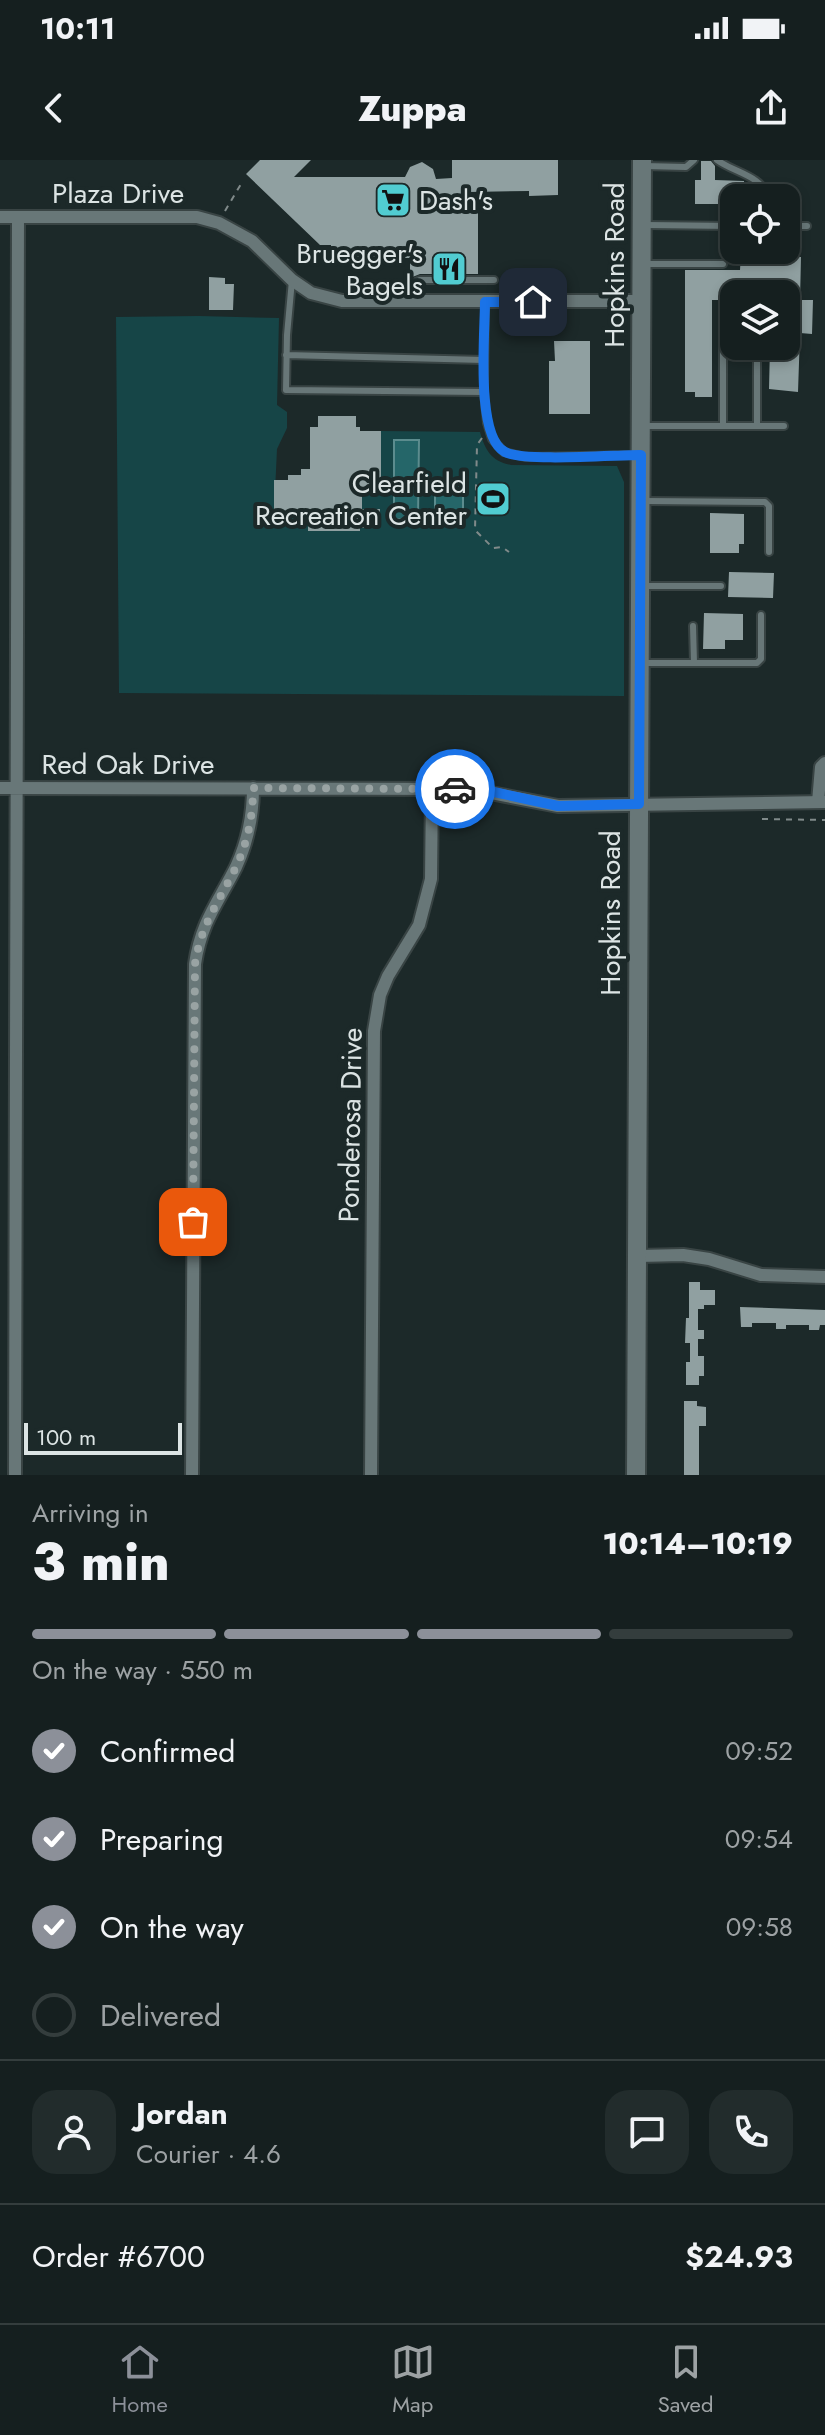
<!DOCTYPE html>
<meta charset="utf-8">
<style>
body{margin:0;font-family:Jost,sans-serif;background:#222c2c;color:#f1f3f6;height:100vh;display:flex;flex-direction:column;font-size:30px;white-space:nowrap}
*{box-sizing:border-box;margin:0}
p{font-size:26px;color:#9da2a4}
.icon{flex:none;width:44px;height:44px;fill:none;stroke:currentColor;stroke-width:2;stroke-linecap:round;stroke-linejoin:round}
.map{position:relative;height:1315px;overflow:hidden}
.panel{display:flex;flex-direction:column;background:#151f1f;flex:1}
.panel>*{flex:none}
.fabs{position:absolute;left:720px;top:24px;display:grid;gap:16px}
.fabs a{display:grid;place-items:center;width:80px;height:80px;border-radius:16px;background:#151f1f;box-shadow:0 4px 12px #0003,0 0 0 2px #343d3d;font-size:40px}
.scale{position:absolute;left:24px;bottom:20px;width:158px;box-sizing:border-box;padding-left:8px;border:4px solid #dce4e4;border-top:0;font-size:22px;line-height:28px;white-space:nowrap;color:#dce4e4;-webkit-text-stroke:6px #1c2929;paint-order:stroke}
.pin{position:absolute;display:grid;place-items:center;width:68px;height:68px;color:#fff;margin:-34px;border-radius:16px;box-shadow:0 4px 12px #0006}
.courier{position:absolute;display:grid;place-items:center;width:80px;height:80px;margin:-40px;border:6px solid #1a73e8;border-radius:50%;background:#fff;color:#222;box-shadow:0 2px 10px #0007}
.head em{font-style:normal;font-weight:800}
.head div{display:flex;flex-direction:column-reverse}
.head{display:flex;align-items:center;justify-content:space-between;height:136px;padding:0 32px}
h1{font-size:52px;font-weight:800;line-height:60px}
.bar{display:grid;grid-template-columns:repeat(4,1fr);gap:12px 8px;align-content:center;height:96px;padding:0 32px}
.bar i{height:10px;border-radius:6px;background:#343d3d}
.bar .selected{background:#8c9099}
.bar p{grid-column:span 4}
.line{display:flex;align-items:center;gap:20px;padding:0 32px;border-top:2px solid #343d3d}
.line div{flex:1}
.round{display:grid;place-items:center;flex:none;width:84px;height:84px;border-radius:24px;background:#222c2c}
ol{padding:0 32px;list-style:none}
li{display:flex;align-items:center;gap:24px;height:88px}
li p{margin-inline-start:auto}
li .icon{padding:8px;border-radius:50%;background:#8c9099;color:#fff;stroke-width:4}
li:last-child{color:#9da2a4}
li i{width:44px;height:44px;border:4px solid #343d3d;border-radius:50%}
.status{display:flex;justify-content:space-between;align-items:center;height:56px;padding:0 40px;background:#151f1f;direction:ltr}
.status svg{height:22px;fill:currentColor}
header{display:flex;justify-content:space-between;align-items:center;height:104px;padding:0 32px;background:#151f1f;font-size:36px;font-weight:800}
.menu{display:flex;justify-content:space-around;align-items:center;height:112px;border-top:2px solid #343d3d;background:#151f1f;font-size:22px;color:#9da2a4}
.menu a{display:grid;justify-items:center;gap:4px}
.menu .selected{color:#8c9099}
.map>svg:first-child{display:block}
.green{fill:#164547}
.water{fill:#256669;stroke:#5c8c8e;stroke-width:2}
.building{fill:#90a0a1}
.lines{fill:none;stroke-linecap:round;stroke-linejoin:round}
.lane-casing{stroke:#394444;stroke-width:10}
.street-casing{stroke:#394444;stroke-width:16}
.secondary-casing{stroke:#394444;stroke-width:22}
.path{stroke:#808a8a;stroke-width:2;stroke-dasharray:6 6;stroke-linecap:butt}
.lane{stroke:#687778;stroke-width:6}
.street{stroke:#687778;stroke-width:12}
.secondary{stroke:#687778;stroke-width:18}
.done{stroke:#99a3a3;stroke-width:8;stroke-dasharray:0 14.4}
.route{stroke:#1a73e8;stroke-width:10}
.labels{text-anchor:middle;stroke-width:8;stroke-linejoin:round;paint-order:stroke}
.street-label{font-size:28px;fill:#dce4e4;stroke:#1c2929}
.poi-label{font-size:28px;fill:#dce4e4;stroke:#1c2929;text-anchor:end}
</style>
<div class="status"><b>10:11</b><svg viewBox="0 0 49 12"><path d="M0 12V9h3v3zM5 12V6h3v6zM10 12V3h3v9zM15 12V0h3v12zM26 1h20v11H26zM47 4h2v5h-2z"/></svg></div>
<header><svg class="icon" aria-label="back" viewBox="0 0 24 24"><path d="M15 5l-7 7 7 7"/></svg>Zuppa<svg class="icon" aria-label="share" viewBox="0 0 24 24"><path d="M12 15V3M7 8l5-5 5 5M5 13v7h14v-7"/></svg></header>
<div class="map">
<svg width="825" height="1315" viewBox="0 0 825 1315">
<rect width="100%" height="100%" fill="#1c2929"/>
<path class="green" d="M199 156 279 158 277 245 287 252V268L277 289 274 353H308L309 371H360V368H380V349H362V330L381 271 480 272C485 290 491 301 511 305L617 306 624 322V536L119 533 116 157Z"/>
<path class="water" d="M394 280H419L418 359H394Z
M435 321H463V359L435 360Z"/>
<path class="building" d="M260 0H311L294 17H405L410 7 422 2 433 9 436 19 452 18V0H558V35L529 36V31L469 32 478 43V114H420L410 118V98H331V85H320L246 14Z
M701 1H711L715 6V20L744 21V38H734V44H695V20H701Z
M741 93 801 97 800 140H813L812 174 800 173 798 232 769 229 770 186H786V134H734V140H712V237H695V232H685V110H740Z
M209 117 225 118V124H234L233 150H209Z
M554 181H590V254H549V201H555Z
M318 256H356V267H360V271H381V330H362V349H380V368H360V371H308V353H274V320H288V315H301V309H310V267H318Z
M710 353 744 354V384H739V393H710Z
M729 412 774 413 773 438 728 437Z
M704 453 743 454V480H725V489H703Z
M689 1122H700V1130H715V1145H704V1149H698V1170H704V1179H698V1196H704V1216H699V1225H686V1202H690V1183H685L686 1158H689Z
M740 1147 825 1150V1165H820L819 1170H809V1165H786V1169H776V1163H752V1167H741Z
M684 1241H697V1246L706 1247V1266H699V1315H684Z"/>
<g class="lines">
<defs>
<path id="lane" d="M717 0C735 13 761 15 769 38
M644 6 686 7 694 0
M646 65 734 66
M786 66H807
M645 104H723
M292 120 287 175 286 230 484 232 485 142
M415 142 416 122 420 120H494
M286 195 484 200
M484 232 487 263 492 279 504 292 525 297 639 295
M645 266H784
M723 266V173L725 163 734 158
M757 266V186
M645 341 765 342 769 346V392
M645 426H721
M693 466 694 503
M644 503H757L761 499V455"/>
<path id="street" d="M0 57H197L219 63 252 81 292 120 311 133 342 141H642
M0 628 470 629 558 646 825 642
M818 642 821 607 825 603
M638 1096 683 1095 709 1099 761 1115 825 1117
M15 1315 18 57
M192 1315 195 804C201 762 218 743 236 707 248 681 253 656 253 628
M371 1315 374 871 380 835 388 816 419 765 431 719 432 629"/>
<path id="secondary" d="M636 1315 642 0"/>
</defs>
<use href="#lane" class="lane-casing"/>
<use href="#street" class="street-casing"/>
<use href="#secondary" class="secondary-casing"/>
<path class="path" d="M225 51 241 24
M482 278 477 285 475 370 493 388 502 387 509 392
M762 659 825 660"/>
<use href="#lane" class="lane"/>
<use href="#street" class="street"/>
<use href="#secondary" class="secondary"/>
</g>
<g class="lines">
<path class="done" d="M193 1062 195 804C201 764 219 742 236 707 248 681 253 656 253 628L455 629"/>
<path class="route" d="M455 629 494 632 558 646 639 644 641 295C615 295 524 302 505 292 475 277 485 173 485 142H533"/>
</g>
<defs>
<symbol id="supermarket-square" viewBox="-11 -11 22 22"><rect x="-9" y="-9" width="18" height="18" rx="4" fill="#51ccd1" stroke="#1c2929"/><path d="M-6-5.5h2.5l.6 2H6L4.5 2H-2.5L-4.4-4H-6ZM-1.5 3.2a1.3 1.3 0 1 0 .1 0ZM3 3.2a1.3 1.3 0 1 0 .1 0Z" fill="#111"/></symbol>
<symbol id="restaurant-square" viewBox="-11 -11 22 22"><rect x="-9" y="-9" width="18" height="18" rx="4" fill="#51ccd1" stroke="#1c2929"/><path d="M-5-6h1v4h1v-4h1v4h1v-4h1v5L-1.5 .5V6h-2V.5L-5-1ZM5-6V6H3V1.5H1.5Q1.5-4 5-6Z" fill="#111"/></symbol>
<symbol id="stadium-square" viewBox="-11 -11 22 22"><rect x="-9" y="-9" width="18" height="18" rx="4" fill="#51ccd1" stroke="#1c2929"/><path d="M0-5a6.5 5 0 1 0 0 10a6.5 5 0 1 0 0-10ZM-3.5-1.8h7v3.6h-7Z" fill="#111"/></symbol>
</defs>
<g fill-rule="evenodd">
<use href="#supermarket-square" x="373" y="20" width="40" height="40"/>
<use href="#restaurant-square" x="429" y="89" width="40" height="40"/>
<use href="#stadium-square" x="473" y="319" width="40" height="40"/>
</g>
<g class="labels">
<g class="street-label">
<text x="118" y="43">Plaza Drive</text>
<text transform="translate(614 105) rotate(-90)" y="10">Hopkins Road</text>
<text x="128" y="614">Red Oak Drive</text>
<text transform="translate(610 753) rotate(-90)" y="10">Hopkins Road</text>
<text transform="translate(350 965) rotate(-89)" y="10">Ponderosa Drive</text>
</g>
<g class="poi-label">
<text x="419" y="50" text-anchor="start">Dash's</text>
<text x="423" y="103">Bruegger's<tspan x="423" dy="32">Bagels</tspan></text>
<text x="467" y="333">Clearfield<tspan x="467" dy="32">Recreation Center</tspan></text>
</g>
</g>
</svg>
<div class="fabs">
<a><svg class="icon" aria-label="locate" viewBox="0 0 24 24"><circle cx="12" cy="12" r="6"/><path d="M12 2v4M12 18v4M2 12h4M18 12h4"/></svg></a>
<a><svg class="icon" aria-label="layers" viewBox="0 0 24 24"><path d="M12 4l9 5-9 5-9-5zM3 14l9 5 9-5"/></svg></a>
</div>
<div class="scale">100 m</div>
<div class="pin" style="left:193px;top:1062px;background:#ea580c"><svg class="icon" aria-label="bag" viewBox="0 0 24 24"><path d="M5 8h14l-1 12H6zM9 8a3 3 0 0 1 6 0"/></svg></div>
<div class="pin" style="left:533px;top:142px;background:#1f2937"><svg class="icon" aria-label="home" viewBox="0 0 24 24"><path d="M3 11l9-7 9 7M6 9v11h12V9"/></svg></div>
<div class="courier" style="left:455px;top:629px"><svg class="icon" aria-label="car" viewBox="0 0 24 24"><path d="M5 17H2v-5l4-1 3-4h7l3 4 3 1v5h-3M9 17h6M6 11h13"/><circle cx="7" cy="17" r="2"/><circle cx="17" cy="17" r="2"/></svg></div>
</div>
<section class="panel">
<div class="head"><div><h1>3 min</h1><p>Arriving in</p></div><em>10:14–10:19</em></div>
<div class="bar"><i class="selected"></i><i class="selected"></i><i class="selected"></i><i></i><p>On the way · 550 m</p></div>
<ol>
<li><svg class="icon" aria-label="check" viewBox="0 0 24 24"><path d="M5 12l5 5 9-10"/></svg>Confirmed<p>09:52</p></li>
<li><svg class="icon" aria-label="check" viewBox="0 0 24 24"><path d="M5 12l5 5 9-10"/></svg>Preparing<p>09:54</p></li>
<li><svg class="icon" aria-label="check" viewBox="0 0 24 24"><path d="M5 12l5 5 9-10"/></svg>On the way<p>09:58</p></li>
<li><i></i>Delivered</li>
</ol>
<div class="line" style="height:144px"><a class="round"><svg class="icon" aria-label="person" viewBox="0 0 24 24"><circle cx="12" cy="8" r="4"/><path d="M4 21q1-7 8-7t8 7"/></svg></a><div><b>Jordan</b><p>Courier · 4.6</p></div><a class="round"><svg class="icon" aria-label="chat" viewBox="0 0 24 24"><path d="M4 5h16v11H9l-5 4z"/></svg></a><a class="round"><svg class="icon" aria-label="phone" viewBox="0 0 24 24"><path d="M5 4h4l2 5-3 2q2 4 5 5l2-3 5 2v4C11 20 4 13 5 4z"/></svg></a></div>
<div class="line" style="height:104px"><div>Order #6700</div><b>$24.93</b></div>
</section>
<nav class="menu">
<a class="selected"><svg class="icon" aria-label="home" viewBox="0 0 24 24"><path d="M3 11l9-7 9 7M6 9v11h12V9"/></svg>Home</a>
<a><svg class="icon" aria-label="map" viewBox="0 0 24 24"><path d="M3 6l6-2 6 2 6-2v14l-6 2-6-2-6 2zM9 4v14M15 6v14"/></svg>Map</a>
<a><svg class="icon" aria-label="saved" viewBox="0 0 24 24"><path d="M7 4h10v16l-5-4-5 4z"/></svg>Saved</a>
</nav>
